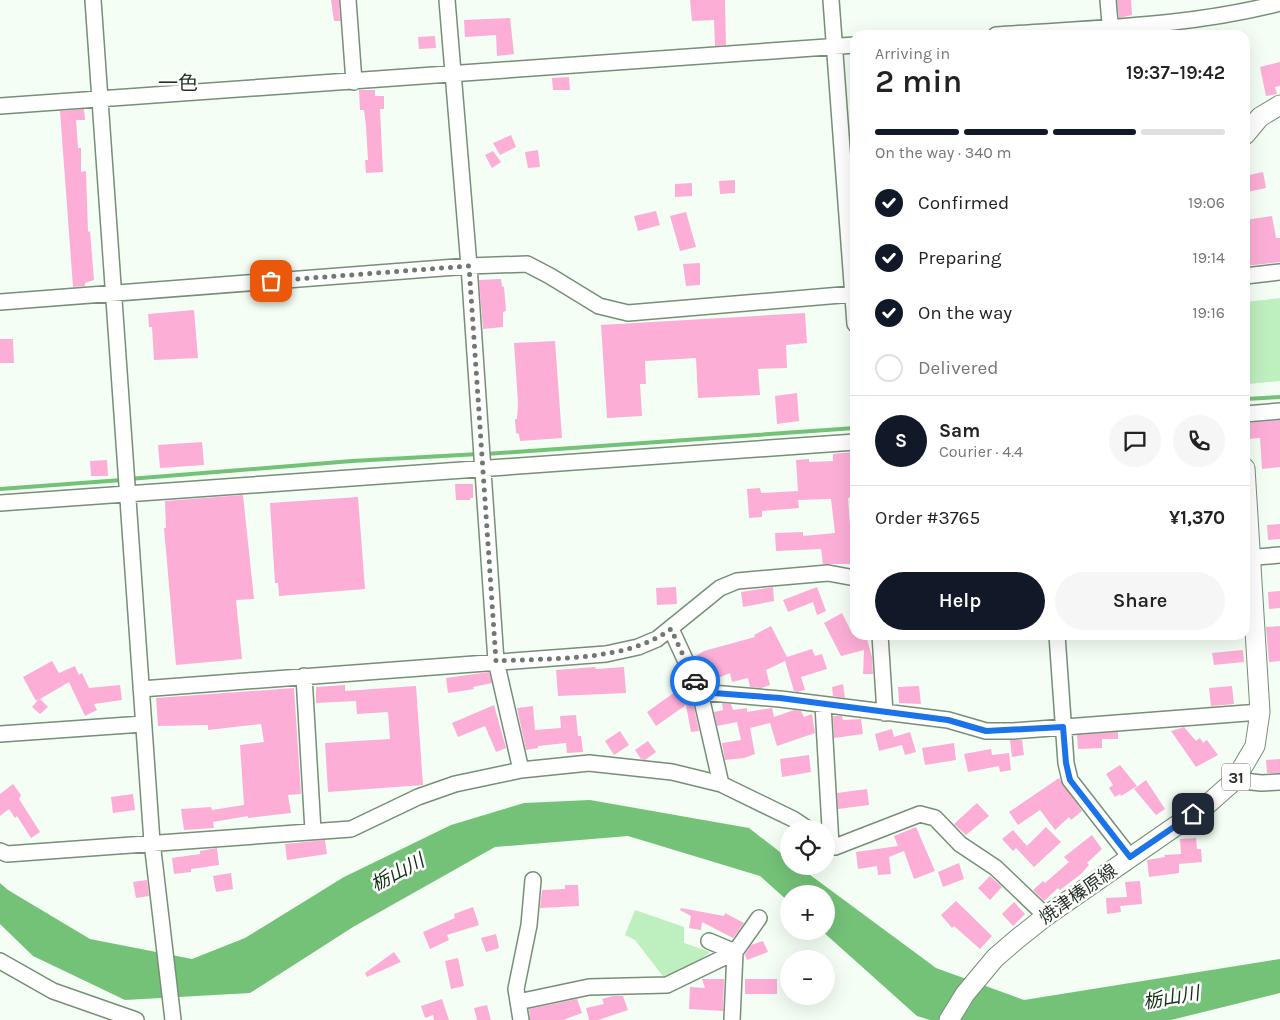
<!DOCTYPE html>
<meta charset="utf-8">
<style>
body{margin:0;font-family:Karla,"Noto Sans JP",sans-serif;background:#f6f6f6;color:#222;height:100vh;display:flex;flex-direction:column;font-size:19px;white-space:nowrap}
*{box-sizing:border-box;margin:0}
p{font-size:16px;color:#767676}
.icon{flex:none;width:28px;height:28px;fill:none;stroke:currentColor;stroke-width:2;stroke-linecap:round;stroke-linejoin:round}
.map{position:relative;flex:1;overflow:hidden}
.sheet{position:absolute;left:850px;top:30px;width:400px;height:610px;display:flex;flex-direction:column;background:#fff;border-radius:15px;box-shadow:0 5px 20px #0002}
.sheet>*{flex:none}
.fabs{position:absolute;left:780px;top:820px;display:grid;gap:10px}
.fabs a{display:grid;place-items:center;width:55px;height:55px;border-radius:50%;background:#fff;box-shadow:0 5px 20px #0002;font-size:25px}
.pin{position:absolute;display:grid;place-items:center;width:42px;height:42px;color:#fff;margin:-21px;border-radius:10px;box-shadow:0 2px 8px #0006}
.courier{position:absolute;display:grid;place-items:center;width:50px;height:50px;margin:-25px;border:4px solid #1a73e8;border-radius:50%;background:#fff;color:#222;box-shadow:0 1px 6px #0007}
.summary em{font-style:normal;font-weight:600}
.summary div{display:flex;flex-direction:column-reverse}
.summary{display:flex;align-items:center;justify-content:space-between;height:85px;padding:0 25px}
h1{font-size:32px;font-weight:600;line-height:38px}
.bar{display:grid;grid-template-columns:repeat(4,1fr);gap:8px 5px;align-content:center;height:60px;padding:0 25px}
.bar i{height:6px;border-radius:4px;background:#e0e0e0}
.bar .selected{background:#111827}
.bar p{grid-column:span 4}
.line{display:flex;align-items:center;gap:12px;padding:0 25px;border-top:1px solid #e0e0e0}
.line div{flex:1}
.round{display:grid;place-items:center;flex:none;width:52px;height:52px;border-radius:26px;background:#f6f6f6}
ol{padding:0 25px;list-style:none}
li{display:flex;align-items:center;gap:15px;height:55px}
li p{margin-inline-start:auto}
li .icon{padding:5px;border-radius:50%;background:#111827;color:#fff;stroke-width:4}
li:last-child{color:#767676}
li i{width:28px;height:28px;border:2px solid #e0e0e0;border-radius:50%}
.cta{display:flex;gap:10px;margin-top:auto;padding:10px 25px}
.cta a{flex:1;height:58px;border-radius:30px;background:#111827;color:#fff;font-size:20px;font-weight:600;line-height:58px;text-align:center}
.cta a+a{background:#f6f6f6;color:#222}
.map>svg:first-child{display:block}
.green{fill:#beefbf}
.water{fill:#74c278}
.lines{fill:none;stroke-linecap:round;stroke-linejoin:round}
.stream{stroke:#74c278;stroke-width:4}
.building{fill:#fcaed7}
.minor-casing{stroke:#778e77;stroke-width:18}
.major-casing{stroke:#778e77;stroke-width:21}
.minor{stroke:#fff;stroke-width:15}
.major{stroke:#fff;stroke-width:19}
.done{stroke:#6f7970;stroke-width:5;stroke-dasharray:0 9}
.route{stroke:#1a73e8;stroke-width:6}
.labels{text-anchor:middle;stroke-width:5;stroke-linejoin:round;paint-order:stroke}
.shield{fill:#fff;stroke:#687069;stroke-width:1}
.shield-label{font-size:16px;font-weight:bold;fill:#283229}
.street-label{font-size:18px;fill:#283229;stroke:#fff}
.water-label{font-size:19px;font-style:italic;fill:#113214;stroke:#fff}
.quarter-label{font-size:20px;fill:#1f3320;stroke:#fff}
</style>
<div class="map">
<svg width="1280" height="1020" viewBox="0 0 1280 1020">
<rect width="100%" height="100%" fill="#f4fef4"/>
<path class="green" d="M1280 298V381L1248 384 1245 302Z
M635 910 684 927V943L710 952 669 984 635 940 625 935Z"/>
<path class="water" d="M590 800 749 828 789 859V866H798L936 968 1024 1000 1280 959V993L1171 1020H930L917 1016 822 931H826V894H789V902L760 876 628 836 495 847 353 927 250 993 125 1000 33 956 0 924V883L8 890 90 939 192 959 245 938 344 877 451 825 524 803Z"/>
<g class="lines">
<path class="stream" d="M1245 399 1280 397
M486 454 855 428
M129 479 352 461 479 454
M0 489 122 480"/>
</g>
<path class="building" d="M331 0H339L340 21H334Z
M690 0H725L726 45 715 46 714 20 692 21Z
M1117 0H1131L1132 15 1119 18Z
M510 18 514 54 497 56 496 35 465 37 464 20Z
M435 36 436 48 419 49 418 37Z
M1280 62V86L1275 87 1277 94 1266 96 1260 67Z
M569 77 570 90H553L552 78Z
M359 90H375V96H384V109H380L383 172 366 173 365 160H368L366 126 364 110H360Z
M84 109 85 120H76L78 148H81V172L86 171 88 232 90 231 94 280 85 283V286L73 287 60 111Z
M511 135 516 147 500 155 493 143Z
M538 150 540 167 528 168 525 152Z
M493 151 501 162 492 168 485 155Z
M1263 172 1266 188 1247 192 1245 176Z
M735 180V193L720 194 719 181Z
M692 183V196L675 197V184Z
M656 211 660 225 638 231 634 216Z
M686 212 696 247 680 251 670 216Z
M1272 216 1276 238H1280V262L1245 266V220Z
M700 263V285L686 286 683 264Z
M501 279 502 286 504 287 506 311 503 312V327L483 329 479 280Z
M194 310 198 358 154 360 152 327H149L148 314Z
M805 313 807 343 786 345 787 368 758 369 760 395 698 398 696 358 645 361 646 384H640L642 416 607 418 601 325Z
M0 339H13L14 363H0Z
M555 341 562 438 520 441 519 434 516 433 515 419H517L518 403 514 343Z
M797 393 799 421 777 424 775 396Z
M1280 420V467L1262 469 1260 438 1248 439 1247 423Z
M202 442 204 465 160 468 158 445Z
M853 452 854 497 848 498 850 526H855V564H823L821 549 776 551 775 533 803 532V536L835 533 831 499 798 500 799 508 762 511V517L749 518 747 489 760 488 761 493 798 491 796 460 809 459V462L833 461V454Z
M107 460 108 476H91L90 461Z
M455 484H473V498H470V500H456Z
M243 495 254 599 236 600 242 659 176 665 164 528H166L165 501Z
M358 497 365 589 279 596 278 583H275L270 503Z
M1280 524V539L1268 540 1267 525Z
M676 587 677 604 657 605 656 588Z
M773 587 774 601 743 607 741 592Z
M817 587 826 611 817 615 813 602 788 612 783 600Z
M1280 591V608L1269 609 1268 592Z
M842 613 853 635H866L872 657 873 674H863L864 650 841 656 824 623Z
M771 626 787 657 812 649 815 656 822 654 827 669 801 677 805 690 797 692 794 691 785 661 766 670 770 685 761 688 750 687 748 678 732 682 730 673 706 683 694 657 704 651 755 637 754 635Z
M1280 626V661L1269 662 1266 627Z
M1243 650 1244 662 1214 665 1212 653Z
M52 661 59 673 75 666 79 675 82 673 89 688 120 685 122 700 94 704 97 710 85 716 69 682 40 699 48 707 40 714 32 707 39 699 36 701 23 677Z
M595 667 596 669 624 667 626 693 558 696 556 670Z
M489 672 492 683 473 687 474 689 448 693 446 678Z
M843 684 845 698 833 696 832 687Z
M345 685V691L416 686 423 785 328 792 325 743 390 739 388 712 357 714 356 701 316 703V687Z
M919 686 921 704 899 703 898 687Z
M1232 686 1234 704 1211 706 1209 688Z
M682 687 694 707 699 731 691 732 686 705 656 726 647 712Z
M294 688 301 794 288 795 291 813 248 818V816L213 822 214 828 184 830 181 809 211 807 212 810 244 805 240 745 264 742 261 724 208 730V725L158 726 156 698Z
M722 703 731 704 733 710 747 708V712L772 708 774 717 794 710 801 711 804 717 812 714 815 733 777 746 770 723 750 728 755 754 744 758 725 760 722 743 741 740 737 722 717 726 714 712 723 710Z
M494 705 506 748 496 752 485 726 458 737 452 723Z
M533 706 535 730 561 728 560 716 576 715 578 736H581L583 752 567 753 566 743 538 746V748L526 750 517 708Z
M833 716H842L843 720 861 719 863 734 834 738Z
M1184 727 1196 741 1200 738 1203 743 1207 740 1218 755 1196 767 1171 731Z
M892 729 894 737 910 732 916 752 905 755 902 745 879 751 875 734Z
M620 731 629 745 614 755 605 741Z
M1118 732V739H1102V748L1078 749 1077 735Z
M1010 740H1022L1024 755 1012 757Z
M648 741 656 752 645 760 641 759 635 750Z
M954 743 956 760 925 765 922 748Z
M991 749 992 755 1009 753 1011 770 1000 772 999 766 968 772 964 754Z
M809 755 811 772 782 777 780 759Z
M1280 759V773H1267L1266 760Z
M1120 765 1137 786 1121 796 1120 794 1115 797 1109 788 1113 785 1106 774Z
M1059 778 1082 811 1071 820 1069 817 1055 830 1040 810 1018 825 1009 812Z
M1146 780 1165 809 1156 815 1134 789Z
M13 784 21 795 19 799 40 832 31 838 17 816 15 818 9 809 0 816V794Z
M867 789 869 805 838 809 837 793Z
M133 794 135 810 113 813 111 797Z
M977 803 989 816 966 835 954 824Z
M916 827 935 871 914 879 904 851 889 857 891 874 878 875 877 866 858 869 856 852 898 846 894 836Z
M1046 827 1061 842 1034 867 1016 848 1013 851 1002 839 1013 830 1027 846Z
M1092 835 1102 849 1087 863 1089 865 1081 874 1060 890 1058 888 1044 901 1033 890 1043 881 1045 883 1069 862 1064 857Z
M1196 838 1197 849H1201L1202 862 1179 864V873L1149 877 1147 860 1165 857 1164 855 1181 854 1180 839Z
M325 840 327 854 287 860 285 844Z
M217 848 219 865 191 869V872L174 874 172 858 200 854V851Z
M959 863 964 879 943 887 938 872Z
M231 873 233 889 216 892 213 876Z
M990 876 1002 887 990 900 978 888Z
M147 880 149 896 136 898 133 882Z
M1140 881 1142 904 1120 906 1121 912 1107 914 1106 898 1127 897 1125 882Z
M565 885H578L579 906 540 908 542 890 565 889Z
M956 901 992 936 980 949 954 926 952 928 941 915Z
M1014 902 1025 914 1013 926 1002 914Z
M473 907 479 925 447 935 449 940 430 949 423 932 455 918 454 914Z
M681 908 724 916 725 913 744 923 733 938 702 922 701 930 689 928 691 916 680 910Z
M496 934 499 948 486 952 481 938Z
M763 941 768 952 747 960 745 955 751 945Z
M394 952 401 962 367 977 365 973Z
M458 958 464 986 451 989 445 961Z
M702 979H724L723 1011 689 1009 690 987 705 988Z
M745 979H777V994H745Z
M613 996H623L628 1010 598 1020H589L586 1008 604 1004 602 999Z
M442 999 449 1020H434L433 1015 425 1018 421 1006Z
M577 999 582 1013 563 1020H530L529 1009Z
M487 1005 491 1020H477L474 1008Z"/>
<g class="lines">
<defs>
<path id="minor" d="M93 0 152 842 173 1020
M348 0 354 82
M447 0 469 266 496 661 521 770
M831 0 855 324
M1108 0 1111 35
M996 35C1091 28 1188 27 1280 3
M0 106 855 45
M1245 276 1280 272
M0 302 469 266 527 264 550 276 599 306 628 313 853 294
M1245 414 1280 411
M0 503 855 442
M1245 558 1280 555
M671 629 700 692 721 784
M880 635 885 713
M1057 635 1066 763 1070 780 1130 857
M304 676 313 831
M141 689 606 654 638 647 657 639 720 588 737 581 828 573 855 578
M700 692 780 699 948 720 986 731H1013L1260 712
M823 705 831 845
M0 734 143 724
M1235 780 1261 783 1280 782
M826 841 835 847 920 814 935 818 960 844 996 868 1046 916
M0 851 7 854 351 829 418 797 455 784 521 770 589 763 672 772 721 784 793 819 808 829
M709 941 735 952 732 1020
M0 961 53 991 136 1020
M518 1002 589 987 667 985 735 952 759 918
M521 1020 516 989 529 925 533 880"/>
<path id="major" d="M1245 135 1260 117 1280 105
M949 1020 965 994 995 958 1017 939 1046 916 1209 803 1235 780 1255 746 1260 712 1245 468"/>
</defs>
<use href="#minor" class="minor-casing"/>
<use href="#major" class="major-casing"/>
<use href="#minor" class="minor"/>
<use href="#major" class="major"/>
</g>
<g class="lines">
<path class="done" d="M271 281 469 266 496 661C550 658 627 662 671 629L695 681"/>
<path class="route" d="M695 681 700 692 780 698 948 720 986 731 1063 727 1066 763 1070 780 1130 857 1193 814"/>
</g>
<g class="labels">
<rect class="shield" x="1222" y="763.5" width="28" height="27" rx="4"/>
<g class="shield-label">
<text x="1236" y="783">31</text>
</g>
<g class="street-label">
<text transform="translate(1078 894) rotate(-35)" y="6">焼津榛原線</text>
</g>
<g class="water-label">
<text transform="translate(397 872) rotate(-28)" y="7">栃山川</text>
<text transform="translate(1171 997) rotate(-10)" y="7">栃山川</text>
</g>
<g class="quarter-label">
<text x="178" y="90">一色</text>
</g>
</g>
</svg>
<div class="fabs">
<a><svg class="icon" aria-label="locate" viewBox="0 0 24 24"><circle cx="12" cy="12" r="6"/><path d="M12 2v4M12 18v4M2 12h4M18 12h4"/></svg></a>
<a>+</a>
<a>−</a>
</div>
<div class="pin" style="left:271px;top:281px;background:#ea580c"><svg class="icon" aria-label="bag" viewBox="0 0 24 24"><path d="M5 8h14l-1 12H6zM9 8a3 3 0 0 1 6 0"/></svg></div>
<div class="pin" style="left:1193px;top:814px;background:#1f2937"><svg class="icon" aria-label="home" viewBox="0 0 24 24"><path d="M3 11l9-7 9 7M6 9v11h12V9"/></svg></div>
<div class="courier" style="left:695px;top:681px"><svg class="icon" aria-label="car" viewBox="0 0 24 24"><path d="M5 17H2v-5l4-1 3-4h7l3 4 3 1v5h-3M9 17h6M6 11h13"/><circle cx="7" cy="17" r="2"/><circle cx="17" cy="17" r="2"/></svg></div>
<section class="sheet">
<div class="summary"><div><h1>2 min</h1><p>Arriving in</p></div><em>19:37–19:42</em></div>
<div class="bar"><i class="selected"></i><i class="selected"></i><i class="selected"></i><i></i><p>On the way · 340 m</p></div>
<ol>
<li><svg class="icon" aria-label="check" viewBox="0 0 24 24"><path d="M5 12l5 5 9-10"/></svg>Confirmed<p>19:06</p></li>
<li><svg class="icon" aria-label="check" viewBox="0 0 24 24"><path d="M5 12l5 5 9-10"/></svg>Preparing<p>19:14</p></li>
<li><svg class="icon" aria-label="check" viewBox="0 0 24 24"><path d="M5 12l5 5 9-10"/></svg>On the way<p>19:16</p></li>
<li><i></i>Delivered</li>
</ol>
<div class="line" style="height:90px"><b class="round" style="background:#111827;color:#fff">S</b><div><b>Sam</b><p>Courier · 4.4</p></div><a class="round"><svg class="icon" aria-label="chat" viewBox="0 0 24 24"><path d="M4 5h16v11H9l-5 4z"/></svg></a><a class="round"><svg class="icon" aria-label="phone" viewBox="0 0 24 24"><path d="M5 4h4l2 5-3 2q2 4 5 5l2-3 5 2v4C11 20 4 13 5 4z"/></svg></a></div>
<div class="line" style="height:65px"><div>Order #3765</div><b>¥1,370</b></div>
<div class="cta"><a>Help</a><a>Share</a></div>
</section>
</div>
